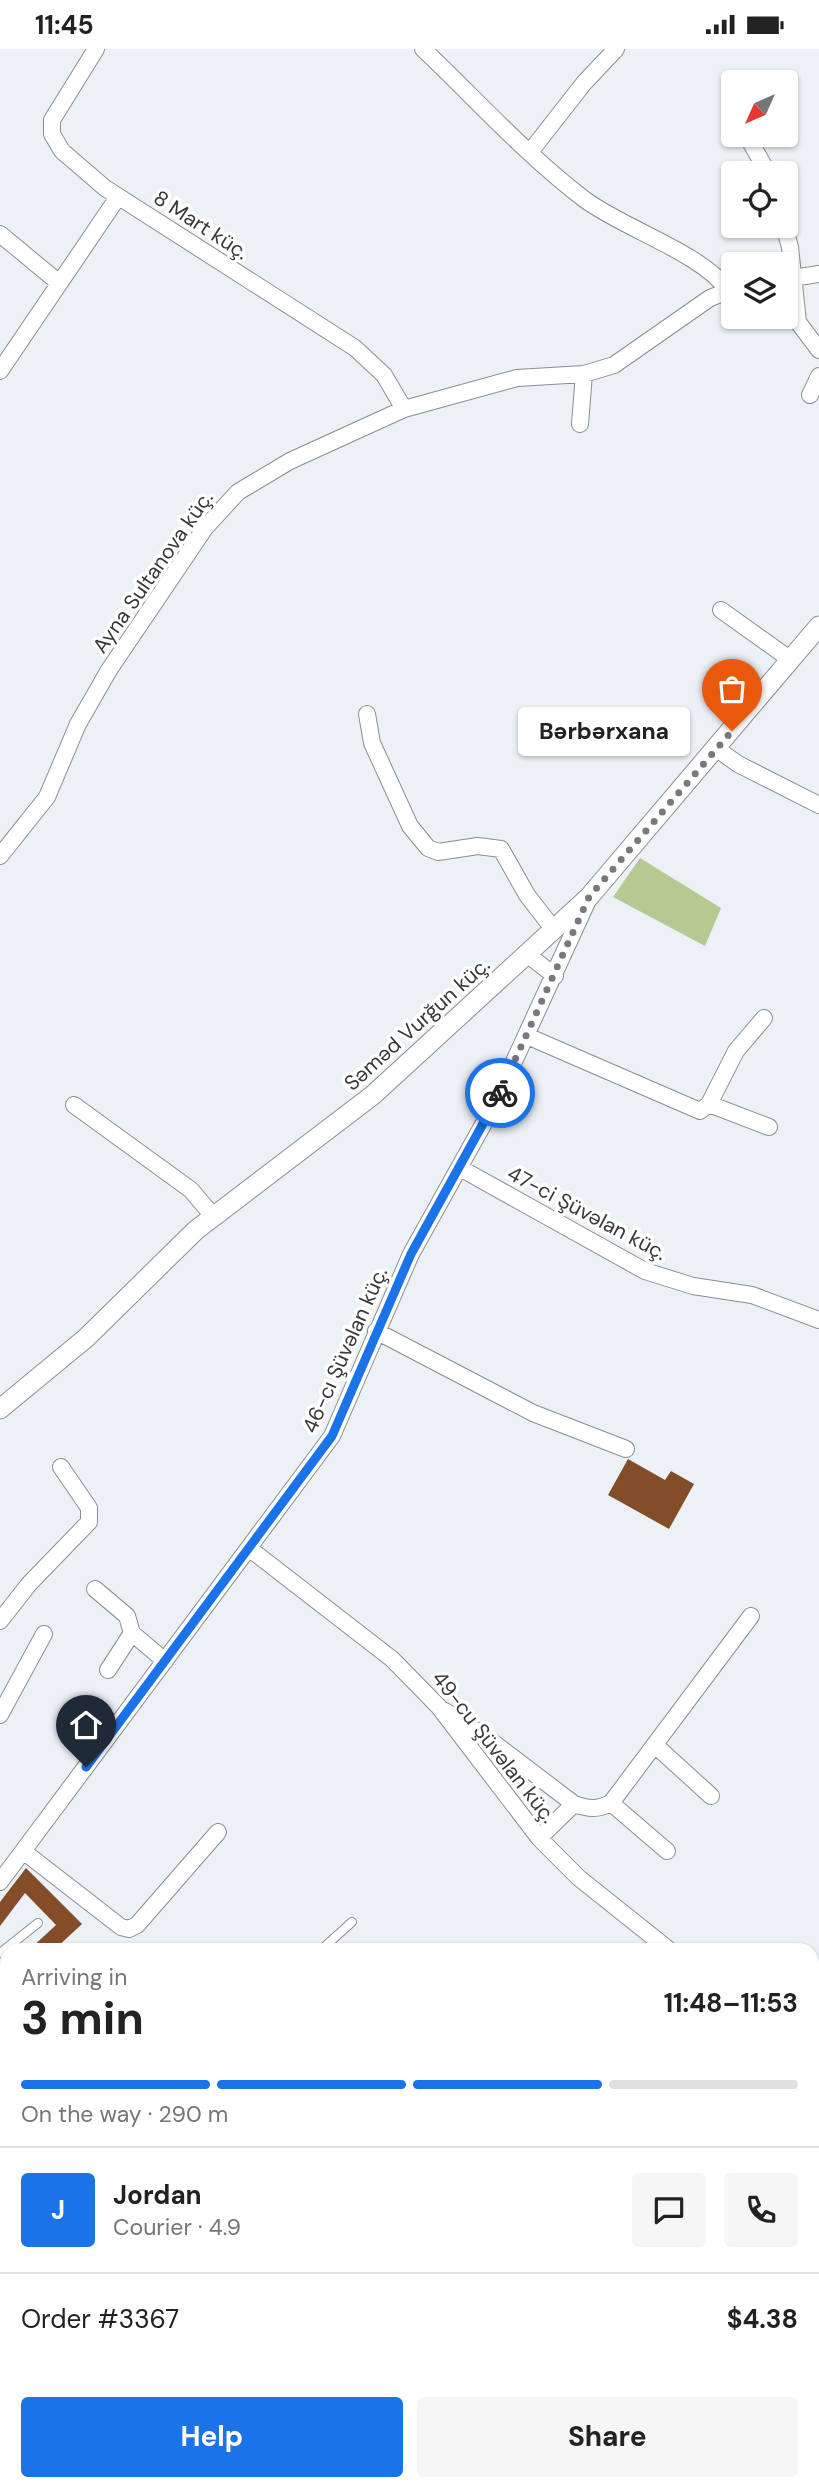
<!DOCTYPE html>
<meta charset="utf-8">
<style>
body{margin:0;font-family:"DM Sans",sans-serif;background:#f6f6f6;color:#222;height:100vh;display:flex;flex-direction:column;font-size:26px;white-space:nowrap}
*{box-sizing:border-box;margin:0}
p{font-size:23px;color:#767676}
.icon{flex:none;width:38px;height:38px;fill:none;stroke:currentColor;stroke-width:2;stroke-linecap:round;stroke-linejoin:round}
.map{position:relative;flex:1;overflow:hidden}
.details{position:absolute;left:0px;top:1894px;width:819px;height:548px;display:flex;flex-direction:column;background:#fff;border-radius:21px 21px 0 0;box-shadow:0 2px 5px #0004}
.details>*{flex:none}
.needle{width:46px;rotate:225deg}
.buttons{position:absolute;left:721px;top:21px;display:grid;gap:14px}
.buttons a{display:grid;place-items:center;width:77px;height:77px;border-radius:7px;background:#fff;box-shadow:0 2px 5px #0004;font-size:35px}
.pin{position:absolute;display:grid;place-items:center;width:60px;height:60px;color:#fff;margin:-72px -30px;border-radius:50% 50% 50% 0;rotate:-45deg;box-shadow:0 0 7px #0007}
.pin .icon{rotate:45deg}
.courier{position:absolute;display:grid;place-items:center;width:70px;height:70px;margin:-35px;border:5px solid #1a73e8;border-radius:50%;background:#fff;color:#222;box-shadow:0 2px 9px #0007}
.bubble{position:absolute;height:49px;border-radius:7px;background:#fff;box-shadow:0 2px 5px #0004;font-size:23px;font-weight:700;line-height:49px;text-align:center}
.overview em{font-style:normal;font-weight:700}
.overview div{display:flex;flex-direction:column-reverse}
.overview{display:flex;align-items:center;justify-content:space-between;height:119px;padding:0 21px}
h1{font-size:46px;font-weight:700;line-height:52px}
.bar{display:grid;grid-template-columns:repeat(4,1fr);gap:10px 7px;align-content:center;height:84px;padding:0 21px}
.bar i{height:9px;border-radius:5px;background:#e0e0e0}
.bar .active{background:#1a73e8}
.bar p{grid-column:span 4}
.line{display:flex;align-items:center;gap:18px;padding:0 21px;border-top:2px solid #e0e0e0}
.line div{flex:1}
.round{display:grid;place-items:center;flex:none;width:74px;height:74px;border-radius:7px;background:#f6f6f6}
.button{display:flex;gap:14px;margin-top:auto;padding:14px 21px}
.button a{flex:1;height:80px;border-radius:7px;background:#1a73e8;color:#fff;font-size:28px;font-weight:700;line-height:80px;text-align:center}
.button a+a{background:#f6f6f6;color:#222}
.status{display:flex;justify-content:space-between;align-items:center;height:49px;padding:0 35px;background:#fff;direction:ltr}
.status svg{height:19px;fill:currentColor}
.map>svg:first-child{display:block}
.green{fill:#b6c993}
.building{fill:#834d29}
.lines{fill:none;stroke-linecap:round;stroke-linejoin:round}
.service-casing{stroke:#8a8e91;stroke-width:10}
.minor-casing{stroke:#8a8e91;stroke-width:18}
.tertiary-casing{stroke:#8a8e91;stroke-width:21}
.secondary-casing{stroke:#8a8e91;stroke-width:23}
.service{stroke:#fff;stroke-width:8}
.minor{stroke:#fff;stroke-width:16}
.tertiary{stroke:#fff;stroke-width:19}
.secondary{stroke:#fdeced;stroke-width:21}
.done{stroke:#77797c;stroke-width:7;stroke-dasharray:0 12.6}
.route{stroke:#1a73e8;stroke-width:9}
.labels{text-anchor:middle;stroke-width:7;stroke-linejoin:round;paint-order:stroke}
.street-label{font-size:21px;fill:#38393b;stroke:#fff}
</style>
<div class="status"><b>11:45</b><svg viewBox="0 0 49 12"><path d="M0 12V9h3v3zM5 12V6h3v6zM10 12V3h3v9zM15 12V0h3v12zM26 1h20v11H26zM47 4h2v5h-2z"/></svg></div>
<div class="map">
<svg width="819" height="2441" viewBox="0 0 819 2441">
<rect width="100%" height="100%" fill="#ecf1f5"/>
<path class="green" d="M640 809 721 859 705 897 613 848Z
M7 2080V2216L0 2204V2085Z"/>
<path class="building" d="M628 1410 665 1431 671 1422 694 1435 669 1480 608 1446Z
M26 1819 82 1875 55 1900H30L56 1876 25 1844 0 1877V1853Z
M7 1922V1945L0 1952V1928Z"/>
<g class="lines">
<defs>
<path id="service" d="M322 1900 352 1873
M0 1904 38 1874"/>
<path id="minor" d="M96 0 52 71V85L62 102 105 139 355 299 384 326 404 360
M423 0C476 50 526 106 584 150 624 180 700 203 728 241
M751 94 768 124
M530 103 584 34 616 0
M784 177 790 198 798 273 819 301
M0 185 58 233
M786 230 819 225
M0 322 118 148
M810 346 819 327
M580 375 584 325
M721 561 791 611
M367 665 372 694 410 777 428 799 438 803 478 797 501 800 527 846 554 881
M717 700 738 715 819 756
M0 807 47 748 78 675 109 621 205 479 238 443 290 412 404 360 517 329 584 325 614 316 710 249 733 240
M528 906 555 927
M527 987 700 1062 709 1055 736 1002 764 969
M709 1055 769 1078
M74 1056 191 1141 213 1167
M460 1119 645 1222 693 1237 752 1246 819 1271
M376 1282 533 1364 626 1400
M250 1500 392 1610 439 1658 539 1789 579 1829 668 1900
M95 1540 127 1567 132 1584 165 1612
M0 1572 29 1535 89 1473V1459L61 1418
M108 1621 132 1584
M445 1662 486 1688 574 1755C589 1760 597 1761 611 1754L751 1567
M0 1666 44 1585
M656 1697 711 1747
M611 1754 667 1802
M539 1789 574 1755
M23 1802 121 1878 129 1880 137 1876 218 1783
M0 1833 332 1387 411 1205 494 1056 589 849
M812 2016 819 2021
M812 2095 819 2088
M700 2434 707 2441
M426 2441 433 2434"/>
<path id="tertiary" d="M0 1360 86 1289 196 1181 373 1046 589 848 819 577
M812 2384 819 2377
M753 2441 760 2434"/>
<path id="secondary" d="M0 2257 7 2267
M120 2434 124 2441"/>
</defs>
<use href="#service" class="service-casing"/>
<use href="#minor" class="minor-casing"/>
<use href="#tertiary" class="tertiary-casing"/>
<use href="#secondary" class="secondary-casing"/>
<use href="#service" class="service"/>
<use href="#minor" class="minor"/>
<use href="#tertiary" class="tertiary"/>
<use href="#secondary" class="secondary"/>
</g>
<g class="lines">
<path class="done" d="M500 1044 589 848 732 682"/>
<path class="route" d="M86 1718 332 1387 411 1205 500 1044"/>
</g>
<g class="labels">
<g class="street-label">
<text transform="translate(201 176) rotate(33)" y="7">8 Mart küç.</text>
<text transform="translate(153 523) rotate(-55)" y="7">Ayna Sultanova küç.</text>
<text transform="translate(417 975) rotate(-42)" y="7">Səməd Vurğun küç.</text>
<text transform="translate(587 1164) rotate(28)" y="7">47-ci Şüvəlan küç.</text>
<text transform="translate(345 1301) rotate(-66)" y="7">46-cı Şüvəlan küç.</text>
<text transform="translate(494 1698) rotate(52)" y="7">49-cu Şüvəlan küç.</text>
</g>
</g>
</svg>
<div class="buttons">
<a><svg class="needle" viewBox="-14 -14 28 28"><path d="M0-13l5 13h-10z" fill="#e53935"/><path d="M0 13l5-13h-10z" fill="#767676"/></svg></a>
<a><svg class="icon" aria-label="locate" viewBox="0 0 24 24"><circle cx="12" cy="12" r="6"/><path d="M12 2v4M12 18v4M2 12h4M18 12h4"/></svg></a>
<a><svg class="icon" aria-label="layers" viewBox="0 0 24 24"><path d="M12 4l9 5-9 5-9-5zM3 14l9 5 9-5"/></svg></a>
</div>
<div class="pin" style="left:732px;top:682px;background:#ea580c"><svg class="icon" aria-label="bag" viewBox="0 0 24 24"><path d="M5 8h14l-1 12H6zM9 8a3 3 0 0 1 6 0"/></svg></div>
<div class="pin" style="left:86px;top:1718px;background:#1f2937"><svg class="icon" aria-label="home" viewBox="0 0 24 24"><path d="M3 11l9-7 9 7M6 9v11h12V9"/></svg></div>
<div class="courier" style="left:500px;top:1044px"><svg class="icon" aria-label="bike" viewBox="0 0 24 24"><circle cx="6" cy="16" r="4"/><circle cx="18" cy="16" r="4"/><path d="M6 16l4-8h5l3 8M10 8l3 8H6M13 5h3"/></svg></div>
<div class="bubble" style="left:518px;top:658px;width:172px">Bərbərxana</div>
<section class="details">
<div class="overview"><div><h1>3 min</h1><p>Arriving in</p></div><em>11:48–11:53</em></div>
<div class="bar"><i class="active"></i><i class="active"></i><i class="active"></i><i></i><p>On the way · 290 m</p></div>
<div class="line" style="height:126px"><b class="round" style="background:#1a73e8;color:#fff">J</b><div><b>Jordan</b><p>Courier · 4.9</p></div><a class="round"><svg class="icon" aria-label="chat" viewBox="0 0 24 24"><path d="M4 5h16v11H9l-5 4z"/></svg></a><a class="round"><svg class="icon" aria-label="phone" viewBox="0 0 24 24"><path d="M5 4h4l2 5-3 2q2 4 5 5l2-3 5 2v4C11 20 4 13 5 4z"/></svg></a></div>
<div class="line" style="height:91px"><div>Order #3367</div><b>$4.38</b></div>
<div class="button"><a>Help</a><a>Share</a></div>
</section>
</div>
